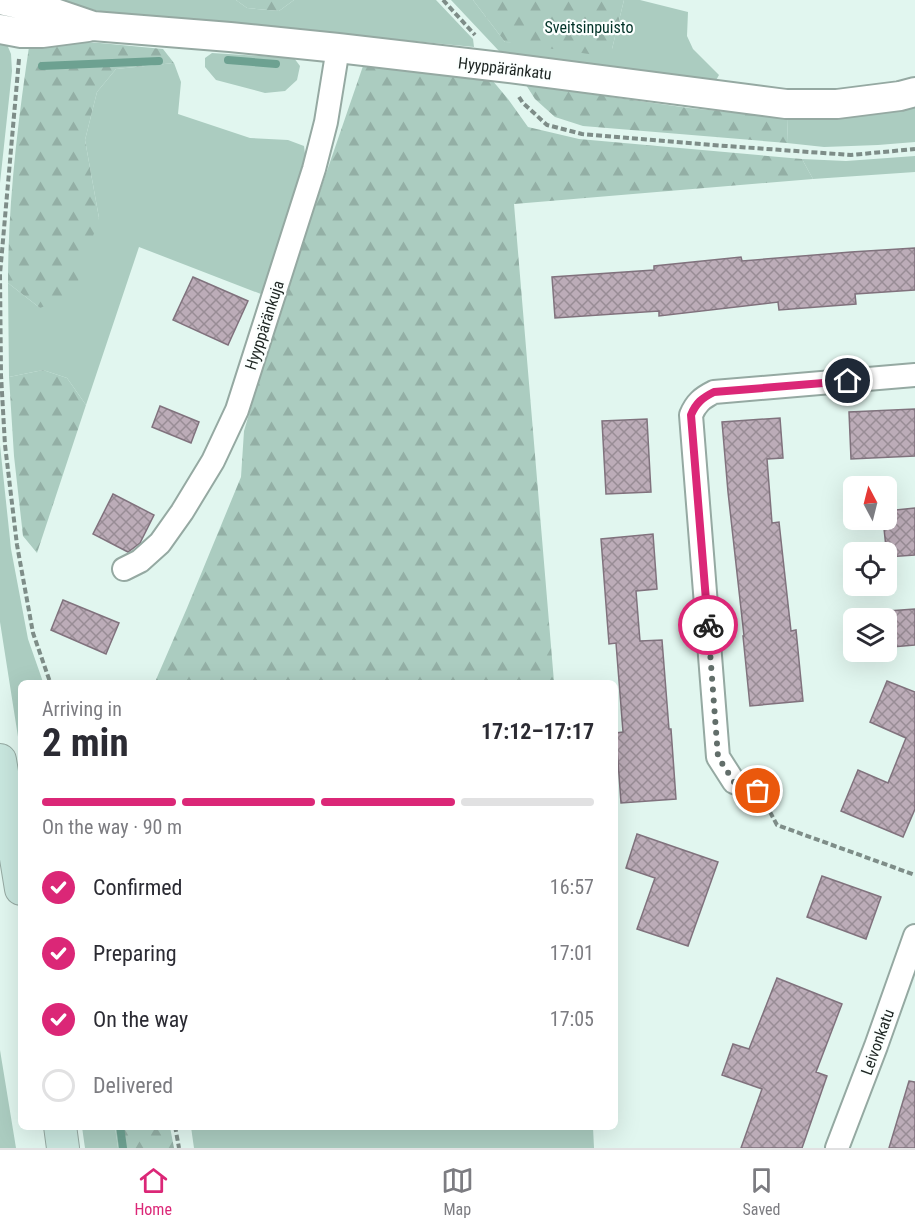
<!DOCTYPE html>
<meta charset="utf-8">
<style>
body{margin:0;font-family:"Roboto Condensed",sans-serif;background:#f2f2f3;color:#2b2b33;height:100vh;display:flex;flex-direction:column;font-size:22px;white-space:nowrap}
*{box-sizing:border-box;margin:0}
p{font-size:20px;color:#7c7c81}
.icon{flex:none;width:33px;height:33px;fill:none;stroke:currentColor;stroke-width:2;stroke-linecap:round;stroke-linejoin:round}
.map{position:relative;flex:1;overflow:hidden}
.panel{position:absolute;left:18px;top:680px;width:600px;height:450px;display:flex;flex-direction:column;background:#fff;border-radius:9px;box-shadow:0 6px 24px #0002}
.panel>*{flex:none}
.needle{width:39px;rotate:353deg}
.buttons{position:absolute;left:843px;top:476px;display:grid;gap:12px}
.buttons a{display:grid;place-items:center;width:54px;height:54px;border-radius:9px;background:#fff;box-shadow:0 6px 24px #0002;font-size:30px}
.pin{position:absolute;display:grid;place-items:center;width:51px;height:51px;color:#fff;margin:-26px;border:3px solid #fff;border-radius:50%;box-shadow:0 2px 6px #0007}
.courier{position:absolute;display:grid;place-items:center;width:60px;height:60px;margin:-30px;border:4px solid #db2777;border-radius:50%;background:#fff;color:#222;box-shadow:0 2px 8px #0007}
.head em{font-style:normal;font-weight:700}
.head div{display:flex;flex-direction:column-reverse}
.head{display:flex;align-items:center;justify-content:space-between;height:102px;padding:0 24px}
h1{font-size:39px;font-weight:700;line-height:45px}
.bar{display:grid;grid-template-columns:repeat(4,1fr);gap:9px 6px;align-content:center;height:72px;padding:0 24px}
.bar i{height:8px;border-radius:4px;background:#e1e1e2}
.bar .on{background:#db2777}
.bar p{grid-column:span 4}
ol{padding:0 24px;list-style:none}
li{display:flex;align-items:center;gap:18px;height:66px}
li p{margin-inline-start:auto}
li .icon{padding:6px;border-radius:50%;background:#db2777;color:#fff;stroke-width:4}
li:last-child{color:#7c7c81}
li i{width:33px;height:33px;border:3px solid #e1e1e2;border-radius:50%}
.menu{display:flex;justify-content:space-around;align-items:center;height:84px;border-top:2px solid #e1e1e2;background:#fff;font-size:16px;color:#7c7c81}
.menu a{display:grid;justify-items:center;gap:3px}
.menu .on{color:#db2777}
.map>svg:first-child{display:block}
.grass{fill:#abccc0}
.forest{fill:url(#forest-firs)}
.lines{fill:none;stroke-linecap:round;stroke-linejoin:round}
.stream{stroke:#6da191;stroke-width:8}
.building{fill:url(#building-cross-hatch);stroke:#80727d;stroke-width:1.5}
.minor-casing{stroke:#95a9a2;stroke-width:26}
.tertiary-casing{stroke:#95a9a2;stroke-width:32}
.secondary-casing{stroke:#95a9a2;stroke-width:34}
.path{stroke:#7e8d88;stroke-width:4;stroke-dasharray:6 3;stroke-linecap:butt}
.minor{stroke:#fff;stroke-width:22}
.tertiary{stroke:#fff;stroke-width:28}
.secondary{stroke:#c8e6de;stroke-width:32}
.done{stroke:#626e6a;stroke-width:6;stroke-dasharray:0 10.8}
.route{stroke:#db2777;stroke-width:8}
.labels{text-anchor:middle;stroke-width:4.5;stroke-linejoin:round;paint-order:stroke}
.park-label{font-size:16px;fill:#003227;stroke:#fbfffe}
.street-label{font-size:16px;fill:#1d2522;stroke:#fbfffe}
</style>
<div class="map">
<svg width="915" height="1148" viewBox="0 0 915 1148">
<defs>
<pattern id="forest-firs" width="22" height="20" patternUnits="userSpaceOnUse" patternTransform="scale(1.5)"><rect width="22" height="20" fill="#abccc0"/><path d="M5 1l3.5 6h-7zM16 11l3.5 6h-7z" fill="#93afa5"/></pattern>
<pattern id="building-cross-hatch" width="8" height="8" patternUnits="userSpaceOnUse" patternTransform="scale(1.5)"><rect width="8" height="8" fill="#bcacb8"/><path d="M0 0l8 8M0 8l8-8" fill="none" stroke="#988c95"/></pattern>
</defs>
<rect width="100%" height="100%" fill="#e1f6ef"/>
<path class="grass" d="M55 0H236L247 8 279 11 294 0H436L473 39 474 47 248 25 121 15 90 9Z
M451 0H473L505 42 612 49 624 0H640L688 12 687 36 693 49 719 75 715 82 710 84 499 51Z
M0 42H6L11 54 12 71 0 183Z
M212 53 294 58 300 66 297 80 285 91 265 93 216 80 205 67V58Z
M174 63 181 82 178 114 250 138 288 140 304 146 307 169 266 296 139 247 86 405 67 378 43 370 9 377 8 283 40 308 99 218 85 140 97 92 116 69Z
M915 107V142L878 145 824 147 787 143 788 118C833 119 871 115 915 107Z
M915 156V172L813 179 802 159 846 161Z
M0 445 11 549 28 639 43 682H21V756L0 622Z
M0 1050 16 1148H0Z
M82 1127H115L118 1148H85Z
M191 1127H593L594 1148H194Z"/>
<path class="forest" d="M236 0H294L279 11 247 8Z
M473 0H624L612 49 596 55 505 42Z
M30 40 100 43 163 49 174 63 116 69 97 92 85 140 99 218 74 294 40 308 8 283C8 202 18 120 30 40Z
M363 66 492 80 508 99 528 127 579 139 802 159 813 179 514 204 554 682H155L187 608 241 477 244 431 282 302Z
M526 85 689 108 788 118 787 143 583 126 555 117 535 99Z
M43 370 67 378 86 405 37 553 23 536 14 456 9 377Z
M115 1127H170L174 1148H118Z"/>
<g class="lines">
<path class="stream" d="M228 60 276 64
M42 66 159 61
M120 1126 123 1148"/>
</g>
<path class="building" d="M915 248V290L855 294 856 304 779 310 778 302 659 316V311L555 318 552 277 654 270V266L741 257 742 261 851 252Z
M193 277 248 301 228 345 173 320Z
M160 406 199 422 191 443 152 427Z
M915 409V456L851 459 849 412Z
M780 418 783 458 767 459 772 523 779 522 791 631 796 630 803 701 750 706 743 636H744L728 492 722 422Z
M647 419 651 492 606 494 602 421Z
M113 494 154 515 140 543 128 552 93 534Z
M915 508V555L887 557 883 519H886V511Z
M653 534 657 589 636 591 640 641 662 640 669 729H671L676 799 621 803 616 733 623 732 616 643 609 644 601 539Z
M63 600 119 623 106 654 51 630Z
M915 609V645L892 647 888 611Z
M887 681 915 692V809L903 837 841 811 858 770 888 783 906 738 870 722Z
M637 834 718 862 688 946 637 929 655 878 626 868Z
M822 876 881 897 866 939 807 917Z
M777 978 842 1004 816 1072 827 1076 802 1148H741L762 1089 722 1075 733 1044 749 1049Z
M909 1081 915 1082V1148H889Z"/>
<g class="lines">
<defs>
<path id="minor" d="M124 569 140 561 160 543 182 512 213 461 237 410 314 169 326 122 338 48
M758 791 734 782 718 757 691 415C696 403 702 398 714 392L915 375
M837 1148 876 1046 915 936"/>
<path id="tertiary" d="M0 0 46 10 93 26 230 37 338 48 501 67 786 104H837L900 96 915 92
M0 29 21 33H42L88 27"/>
<path id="secondary" d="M0 760 21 889
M60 1126 63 1148"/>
</defs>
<use href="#minor" class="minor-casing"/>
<use href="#tertiary" class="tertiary-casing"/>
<use href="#secondary" class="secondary-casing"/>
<path class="path" d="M443 0 475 35
M19 59 0 274 1 375 5 445 17 545 33 633 50 682
M519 97 523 103 547 125 582 134 726 146 851 155 915 149
M770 812 777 825 915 875
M175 1126 179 1148"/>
<use href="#minor" class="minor"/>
<use href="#tertiary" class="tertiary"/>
<use href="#secondary" class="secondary"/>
</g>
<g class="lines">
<path class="done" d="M708 625 718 757 734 782 758 791"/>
<path class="route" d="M708 625 691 415C696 403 702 398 714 392L848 381"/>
</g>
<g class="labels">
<g class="park-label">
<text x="589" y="33">Sveitsinpuisto</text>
</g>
<g class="street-label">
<text transform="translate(505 68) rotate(7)" y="6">Hyyppäränkatu</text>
<text transform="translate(264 325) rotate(-72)" y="6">Hyyppäränkuja</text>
<text transform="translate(877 1042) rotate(-70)" y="6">Leivonkatu</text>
</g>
</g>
</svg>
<div class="buttons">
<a><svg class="needle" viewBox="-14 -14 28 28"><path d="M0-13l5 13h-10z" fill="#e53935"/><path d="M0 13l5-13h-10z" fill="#7c7c81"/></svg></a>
<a><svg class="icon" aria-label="locate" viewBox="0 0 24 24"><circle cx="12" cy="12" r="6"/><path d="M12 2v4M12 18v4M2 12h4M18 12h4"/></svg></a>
<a><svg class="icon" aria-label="layers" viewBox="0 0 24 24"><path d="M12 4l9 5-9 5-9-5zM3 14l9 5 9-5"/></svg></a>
</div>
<div class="pin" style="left:758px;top:791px;background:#ea580c"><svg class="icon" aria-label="bag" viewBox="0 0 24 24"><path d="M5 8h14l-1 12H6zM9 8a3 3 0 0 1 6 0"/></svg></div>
<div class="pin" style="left:848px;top:381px;background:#1f2937"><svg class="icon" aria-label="home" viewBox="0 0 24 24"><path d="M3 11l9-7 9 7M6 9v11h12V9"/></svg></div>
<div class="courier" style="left:708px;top:625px"><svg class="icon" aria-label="bike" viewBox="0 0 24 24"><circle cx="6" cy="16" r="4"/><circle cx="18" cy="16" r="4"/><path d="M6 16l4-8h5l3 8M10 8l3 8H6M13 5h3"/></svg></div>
<section class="panel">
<div class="head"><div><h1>2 min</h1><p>Arriving in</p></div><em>17:12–17:17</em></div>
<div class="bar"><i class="on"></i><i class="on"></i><i class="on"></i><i></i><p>On the way · 90 m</p></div>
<ol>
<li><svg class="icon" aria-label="check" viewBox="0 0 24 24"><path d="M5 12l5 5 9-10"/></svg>Confirmed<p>16:57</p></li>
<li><svg class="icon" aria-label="check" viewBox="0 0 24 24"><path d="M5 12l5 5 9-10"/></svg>Preparing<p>17:01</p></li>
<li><svg class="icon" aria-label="check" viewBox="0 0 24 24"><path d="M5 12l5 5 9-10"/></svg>On the way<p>17:05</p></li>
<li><i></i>Delivered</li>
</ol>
</section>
</div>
<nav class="menu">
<a class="on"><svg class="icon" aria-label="home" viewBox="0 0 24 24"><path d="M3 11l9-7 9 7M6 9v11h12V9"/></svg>Home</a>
<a><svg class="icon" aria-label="map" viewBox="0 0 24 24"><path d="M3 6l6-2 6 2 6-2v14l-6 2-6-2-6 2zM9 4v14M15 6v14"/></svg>Map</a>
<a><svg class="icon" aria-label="saved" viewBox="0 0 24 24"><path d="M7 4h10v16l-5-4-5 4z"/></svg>Saved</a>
</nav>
